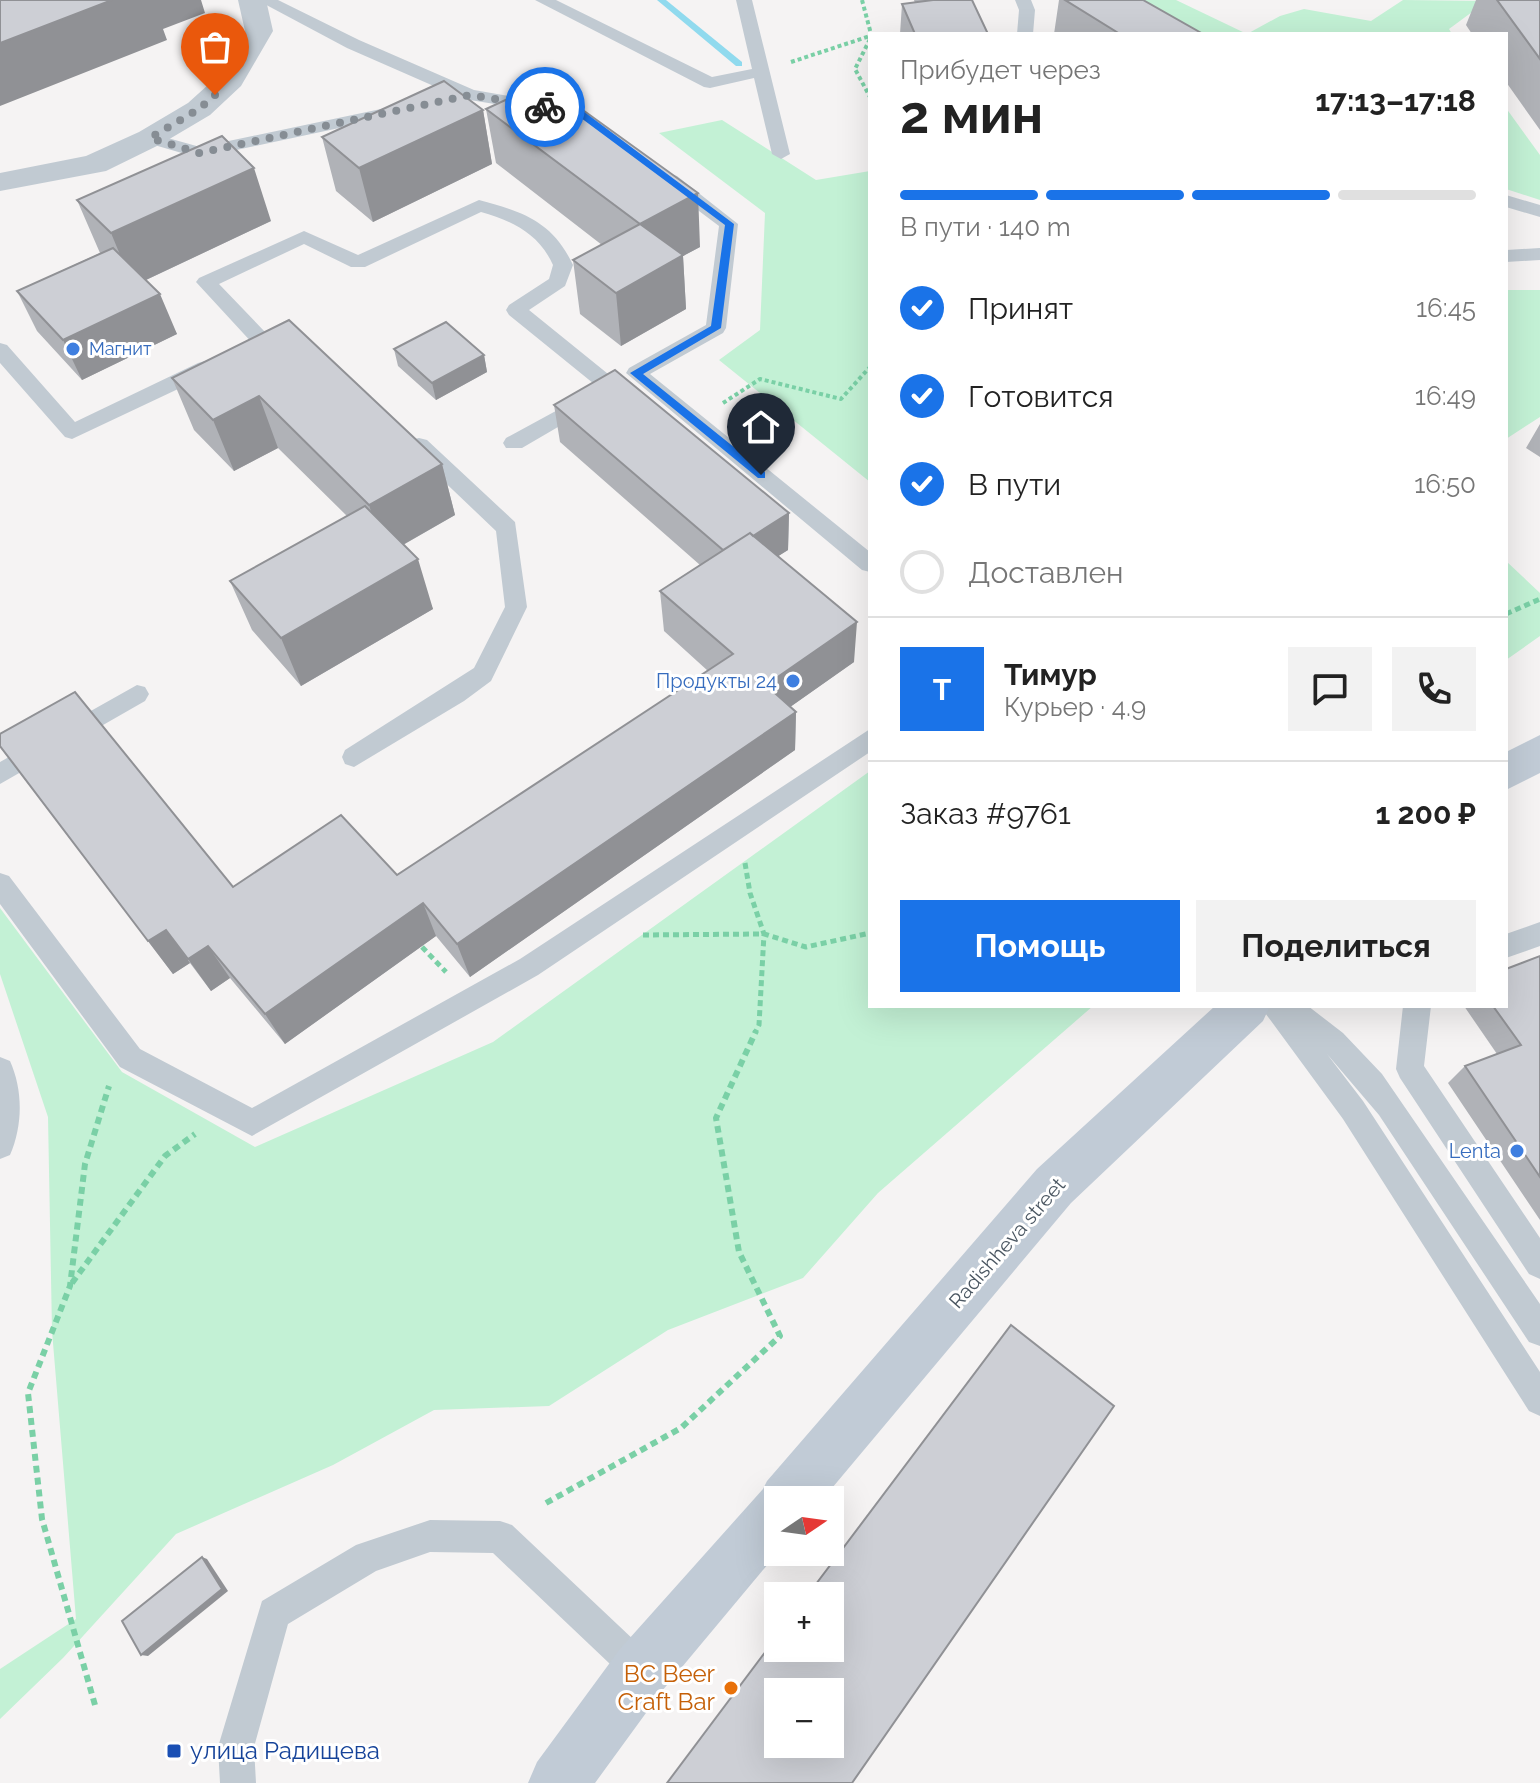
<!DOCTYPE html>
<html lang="ru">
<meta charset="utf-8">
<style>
body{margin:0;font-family:Raleway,sans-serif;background:#f2f2f2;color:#222;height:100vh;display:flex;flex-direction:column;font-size:30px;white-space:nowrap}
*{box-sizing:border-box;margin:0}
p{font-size:26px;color:#767676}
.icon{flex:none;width:44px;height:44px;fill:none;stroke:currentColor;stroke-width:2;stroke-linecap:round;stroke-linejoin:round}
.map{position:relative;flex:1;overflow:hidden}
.drawer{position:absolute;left:868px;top:32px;width:640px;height:976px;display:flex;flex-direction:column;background:#fff;border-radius:0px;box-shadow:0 8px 32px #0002}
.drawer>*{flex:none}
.needle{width:52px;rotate:77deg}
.fabs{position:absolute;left:764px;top:1486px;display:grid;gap:16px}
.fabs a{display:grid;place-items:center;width:80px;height:80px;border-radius:0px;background:#fff;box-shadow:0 8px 32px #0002;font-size:40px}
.pin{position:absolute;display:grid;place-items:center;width:68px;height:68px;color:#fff;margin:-82px -34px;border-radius:50% 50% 50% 0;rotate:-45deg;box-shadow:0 0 8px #0007}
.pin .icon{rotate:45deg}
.courier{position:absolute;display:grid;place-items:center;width:80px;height:80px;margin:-40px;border:6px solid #1a73e8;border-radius:50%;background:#fff;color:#222;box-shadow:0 2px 10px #0007}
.summary em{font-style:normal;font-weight:700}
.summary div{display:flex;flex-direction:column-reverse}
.summary{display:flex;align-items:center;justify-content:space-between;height:136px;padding:0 32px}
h1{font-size:52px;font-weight:700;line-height:60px}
.bar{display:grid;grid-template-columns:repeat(4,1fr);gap:12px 8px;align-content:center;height:96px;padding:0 32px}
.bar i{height:10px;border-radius:6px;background:#e0e0e0}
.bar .selected{background:#1a73e8}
.bar p{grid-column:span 4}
.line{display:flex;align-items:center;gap:20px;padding:0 32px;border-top:2px solid #e0e0e0}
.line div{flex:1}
.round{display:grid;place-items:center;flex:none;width:84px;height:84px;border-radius:0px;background:#f2f2f2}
ol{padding:0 32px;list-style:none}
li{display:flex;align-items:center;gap:24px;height:88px}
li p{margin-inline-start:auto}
li .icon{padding:8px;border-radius:50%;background:#1a73e8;color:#fff;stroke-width:4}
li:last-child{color:#767676}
li i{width:44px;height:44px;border:4px solid #e0e0e0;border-radius:50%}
.cta{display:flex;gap:16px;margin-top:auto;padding:16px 32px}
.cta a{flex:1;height:92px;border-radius:0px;background:#1a73e8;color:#fff;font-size:32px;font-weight:700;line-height:92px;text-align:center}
.cta a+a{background:#f2f2f2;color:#222}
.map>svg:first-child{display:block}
.green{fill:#c3f1d5}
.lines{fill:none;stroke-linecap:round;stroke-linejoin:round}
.stream{fill:#90daee;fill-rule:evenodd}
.path-far2{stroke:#7ad0a6;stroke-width:4;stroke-dasharray:4 3;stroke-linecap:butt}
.path-far1{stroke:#7ad0a6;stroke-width:5;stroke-dasharray:6 4;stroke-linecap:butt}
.path{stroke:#7ad0a6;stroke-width:6;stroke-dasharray:7 5;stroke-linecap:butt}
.lane{fill:#c1cad2;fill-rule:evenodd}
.street{fill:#c1cad2;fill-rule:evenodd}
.secondary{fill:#c1cbd6;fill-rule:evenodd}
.wall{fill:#b0b2b7}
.shaded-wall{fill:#909195}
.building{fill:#cdcfd5;stroke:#909195;stroke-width:2;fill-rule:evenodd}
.route{fill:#1a73e8}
.done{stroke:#868d94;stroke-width:8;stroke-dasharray:0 14.4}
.shop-dot{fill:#3f7fe0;stroke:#fff;stroke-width:3}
.food-dot{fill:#e8710a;stroke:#fff;stroke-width:3}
.transit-dot{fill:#1a4fb4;stroke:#fff;stroke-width:3}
.labels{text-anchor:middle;stroke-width:6;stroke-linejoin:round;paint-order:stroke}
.far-shop-label{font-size:18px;fill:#366cbe;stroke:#fff;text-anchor:start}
.shop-label{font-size:20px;fill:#366cbe;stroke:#fff;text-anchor:end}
.street-label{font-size:20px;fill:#4a5661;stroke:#fff}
.near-food-label{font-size:24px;fill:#c56008;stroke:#fff;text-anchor:end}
.near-transit-label{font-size:24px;fill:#164399;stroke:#fff;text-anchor:start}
</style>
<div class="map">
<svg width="1540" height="1783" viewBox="0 0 1540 1783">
<rect width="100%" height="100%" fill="#f5f3f3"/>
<path class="green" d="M1119 0H1176L1247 34 1280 16 1304 9 1371 21 1403 0 1487 1 1449 29 1452 34H1176Z
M1506 108 1540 155V200L1506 189Z
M722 120 816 180 870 171V482L719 360 760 330 765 213 659 133Z
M1506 290H1540V417L1506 439Z
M1506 561 1540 593V636L1506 660Z
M870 771V1006H1093L878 1193 803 1278 668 1330 549 1406 434 1410 333 1465 176 1534 63 1658 0 1719V1669L76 1619 52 1331 48 1117 0 974V908L122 1072 255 1147 493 1042Z"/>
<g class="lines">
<path class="stream" d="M657 0H666L742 62V66H736Z"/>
<path class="path-far2" d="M862 0 871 34
M870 39 855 69 870 97
M791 62 870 36
M723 403 760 379 841 399 870 367"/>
<path class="path-far1" d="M1506 614 1540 599
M745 863 750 893 764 934 759 1025 755 1033
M643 935 764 934 806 947 870 933
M422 947 446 972"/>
<path class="path" d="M72 1283 165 1156 195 1134
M546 1503 681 1428 780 1336 739 1252 716 1118 756 1031
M95 1705 42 1519 28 1393 70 1286 85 1164 109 1086"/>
<path class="lane" d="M257 0H278L359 40 474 90 537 101 546 106 537 111 470 100 199 158 144 142 141 138 150 133 200 147 452 94 347 48Z
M535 0H556L712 77 752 69 736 0H752L790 154 781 159 772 154 754 78 710 88 704 87Z
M1015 0H1031L1035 10 1033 34H1017L1019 10Z
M670 174 677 176 738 224 726 328 723 333 650 374 870 552V572L862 570 626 373 629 368 706 325 719 226 663 184 661 180 663 176Z
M1506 195 1540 205V217L1506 207Z
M479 200C523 212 552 221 573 265L565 286 529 310 618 382 621 387 618 392H604L509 315 506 310 509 305 549 279 553 265C539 234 513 221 481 212L365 267H351L304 244 219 284 265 332 274 329 295 334 298 339 288 346C276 343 266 349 255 346L196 282 199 278 304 231 358 255Z
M1540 248V260L1506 262V250Z
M0 343 7 345 75 422 198 363 205 361 215 368 212 373 72 439 65 437 0 363Z
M587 394 594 396 597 401 594 406 522 448H506L503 443 506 438Z
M419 438 427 440 515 522 527 607 491 681 464 701 354 767 345 764 342 757 345 750 474 668 505 607 496 531 411 450 408 445 411 440Z
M137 685 145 687 149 694 145 701 0 784V762Z
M870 729V752L538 975 252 1136 120 1067 0 904V873L9 876 140 1049 252 1108 520 959Z
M1540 922V946L1506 958V934Z
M1260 1006H1308L1343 1033 1382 1074 1540 1304V1346L1529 1342 1379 1115 1327 1054 1363 1101 1540 1372V1416L1529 1411 1343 1119Z
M1403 1006H1431L1424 1066 1540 1238V1279L1529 1274 1400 1078 1396 1069Z
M0 1057 10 1061C23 1090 23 1125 10 1155L0 1159Z
M430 1520 500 1521 512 1525 653 1658 658 1670 653 1682 641 1687 629 1682 493 1553 430 1552 376 1571 288 1624 254 1747 256 1783H220L218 1747 262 1601 356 1545Z"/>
<path class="street" d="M238 0H266L273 31 241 86 210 115 161 144 106 171 0 191V173L86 156 139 132 188 103 219 75 245 31Z"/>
<path class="secondary" d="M1540 735V773L1506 790V752Z
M1215 1006H1270L1263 1021 1071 1203 822 1500H778V1552L662 1691 595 1783H528L537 1762 620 1649 763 1489 767 1481 1037 1169Z"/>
</g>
<path class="wall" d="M914 0H972L988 34H900L902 4 915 3Z
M1059 0H1143L1203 34H1054Z
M1476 0H1540V130L1506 82V34H1472L1466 25Z
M486 109 700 247 683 256 686 309 621 346 580 314 573 260 602 245 496 163Z
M483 110 492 164 373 222 336 191 322 137Z
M77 200 271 221 146 280 177 334 82 380 37 331 17 291 100 253Z
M289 320 442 464 455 515 403 545 433 609 301 686 252 630 230 581 347 516 278 448 234 471 194 430 172 378Z
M394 349 484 355 487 372 436 400 398 366Z
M554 405 789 513 788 550 778 556 854 662 790 707 796 712 795 750 470 977 436 936 285 1044 230 978 211 991 190 963 173 974 0 747 233 887 397 875 708 671 664 631 660 591 700 565 560 442Z
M1540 424V457L1526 448Z
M1540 956V1220L1448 1083 1465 1066 1497 1054 1464 1006H1506Z"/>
<path class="shaded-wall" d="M112 0H201L205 13 163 29 167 40 0 106V43Z
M483 110 492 164 373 222 359 168Z
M254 168 271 221 133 286 111 233Z
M698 193 700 247 683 256 686 309 621 346 616 293 640 224Z
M160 294 177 334 82 380 63 340Z
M484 355 487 372 436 400 432 383Z
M259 396 278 448 234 471 213 420Z
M442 464 455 515 385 555 369 505Z
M789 513 788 550 727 589 726 553Z
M418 559 433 609 301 686 281 638Z
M857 622 854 662 766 724V685Z
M796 712 795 750 470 977 457 944Z
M423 903 436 936 285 1044 265 1014Z
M166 930 190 963 173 974 148 941Z
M208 946 230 978 211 991 188 959Z
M202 1557 207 1559 228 1591 148 1656 141 1655Z"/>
<path class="building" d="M0 0H112L0 43Z
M933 0H972L988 34H915L902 4Z
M1065 0H1143L1203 34H1120Z
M1497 0H1540V59Z
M444 81 483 110 359 168 322 137Z
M544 82 698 193 640 224 486 109Z
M222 136 254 168 111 233 77 200Z
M640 224 683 255 616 293 573 260Z
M113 248 160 294 63 340 17 291Z
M289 320 442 464 369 505 259 396 213 420 172 378Z
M446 322 484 355 432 383 394 349Z
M615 370 789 513 753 536 750 533 723 550 554 405Z
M365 506 418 559 281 638 230 581Z
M750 533 857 622 766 685 796 712 457 944 423 903 265 1014 208 946 188 959 166 930 148 941 0 746V734L75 692 233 887 341 815 397 875 733 654 660 591Z
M1540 956V1177L1465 1066 1521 1045 1493 1006H1506V969Z
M1011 1325 1114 1406 852 1783H667L778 1635V1648H830V1596H807ZM778 1692H830V1744H778Z
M202 1557 222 1589 141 1655 122 1621Z"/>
<path class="route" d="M545 105 583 111 734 224 721 328 643 374 765 472V478H758L630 373 711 326 725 225 577 115 542 109Z"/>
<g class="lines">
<path class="done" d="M215 95 199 109 150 138 199 153 470 95 545 107"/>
</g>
<g class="shop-dot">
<circle cx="73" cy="349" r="8"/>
<circle cx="793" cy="681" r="8"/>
<circle cx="1517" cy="1151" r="8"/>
</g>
<circle class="food-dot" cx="731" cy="1688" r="8"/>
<rect class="transit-dot" x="166" y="1743" width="16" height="16" rx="4"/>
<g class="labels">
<g class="far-shop-label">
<text x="89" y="355">Магнит</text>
</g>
<g class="shop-label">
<text x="777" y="688">Продукты 24</text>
<text x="1501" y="1158">Lenta</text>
</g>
<g class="street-label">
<text transform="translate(1007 1243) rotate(-49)" y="7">Radishheva street</text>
</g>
<g class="near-food-label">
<text x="715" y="1682">BC Beer<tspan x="715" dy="28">Craft Bar</tspan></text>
</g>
<g class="near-transit-label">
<text x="190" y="1759">улица Радищева</text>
</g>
</g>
</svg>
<div class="fabs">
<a><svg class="needle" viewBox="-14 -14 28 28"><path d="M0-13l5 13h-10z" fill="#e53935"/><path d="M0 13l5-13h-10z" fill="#767676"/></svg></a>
<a>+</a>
<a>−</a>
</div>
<div class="pin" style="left:215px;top:95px;background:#ea580c"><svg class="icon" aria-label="bag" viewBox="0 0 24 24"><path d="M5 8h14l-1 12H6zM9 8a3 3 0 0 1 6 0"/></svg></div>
<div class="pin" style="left:761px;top:475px;background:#1f2937"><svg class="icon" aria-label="home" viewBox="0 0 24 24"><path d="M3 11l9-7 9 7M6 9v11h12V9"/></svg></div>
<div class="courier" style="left:545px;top:107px"><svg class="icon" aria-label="bike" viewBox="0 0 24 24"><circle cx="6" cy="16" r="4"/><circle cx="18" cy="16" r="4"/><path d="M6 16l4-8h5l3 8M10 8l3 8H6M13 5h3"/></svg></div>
<section class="drawer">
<div class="summary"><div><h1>2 мин</h1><p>Прибудет через</p></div><em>17:13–17:18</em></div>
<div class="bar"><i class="selected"></i><i class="selected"></i><i class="selected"></i><i></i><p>В пути · 140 m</p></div>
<ol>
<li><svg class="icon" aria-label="check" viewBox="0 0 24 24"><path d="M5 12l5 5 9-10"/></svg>Принят<p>16:45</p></li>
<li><svg class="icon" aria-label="check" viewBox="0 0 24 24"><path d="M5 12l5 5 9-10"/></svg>Готовится<p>16:49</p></li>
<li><svg class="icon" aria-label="check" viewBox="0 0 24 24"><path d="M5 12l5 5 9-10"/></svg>В пути<p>16:50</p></li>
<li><i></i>Доставлен</li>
</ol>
<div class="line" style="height:144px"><b class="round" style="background:#1a73e8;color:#fff">Т</b><div><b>Тимур</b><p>Курьер · 4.9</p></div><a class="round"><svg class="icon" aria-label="chat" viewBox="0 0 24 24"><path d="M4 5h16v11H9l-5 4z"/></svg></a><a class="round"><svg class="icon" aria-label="phone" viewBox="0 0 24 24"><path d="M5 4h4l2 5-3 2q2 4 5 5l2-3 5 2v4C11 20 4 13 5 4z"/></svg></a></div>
<div class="line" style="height:104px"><div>Заказ #9761</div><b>1 200 ₽</b></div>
<div class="cta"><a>Помощь</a><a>Поделиться</a></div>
</section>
</div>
